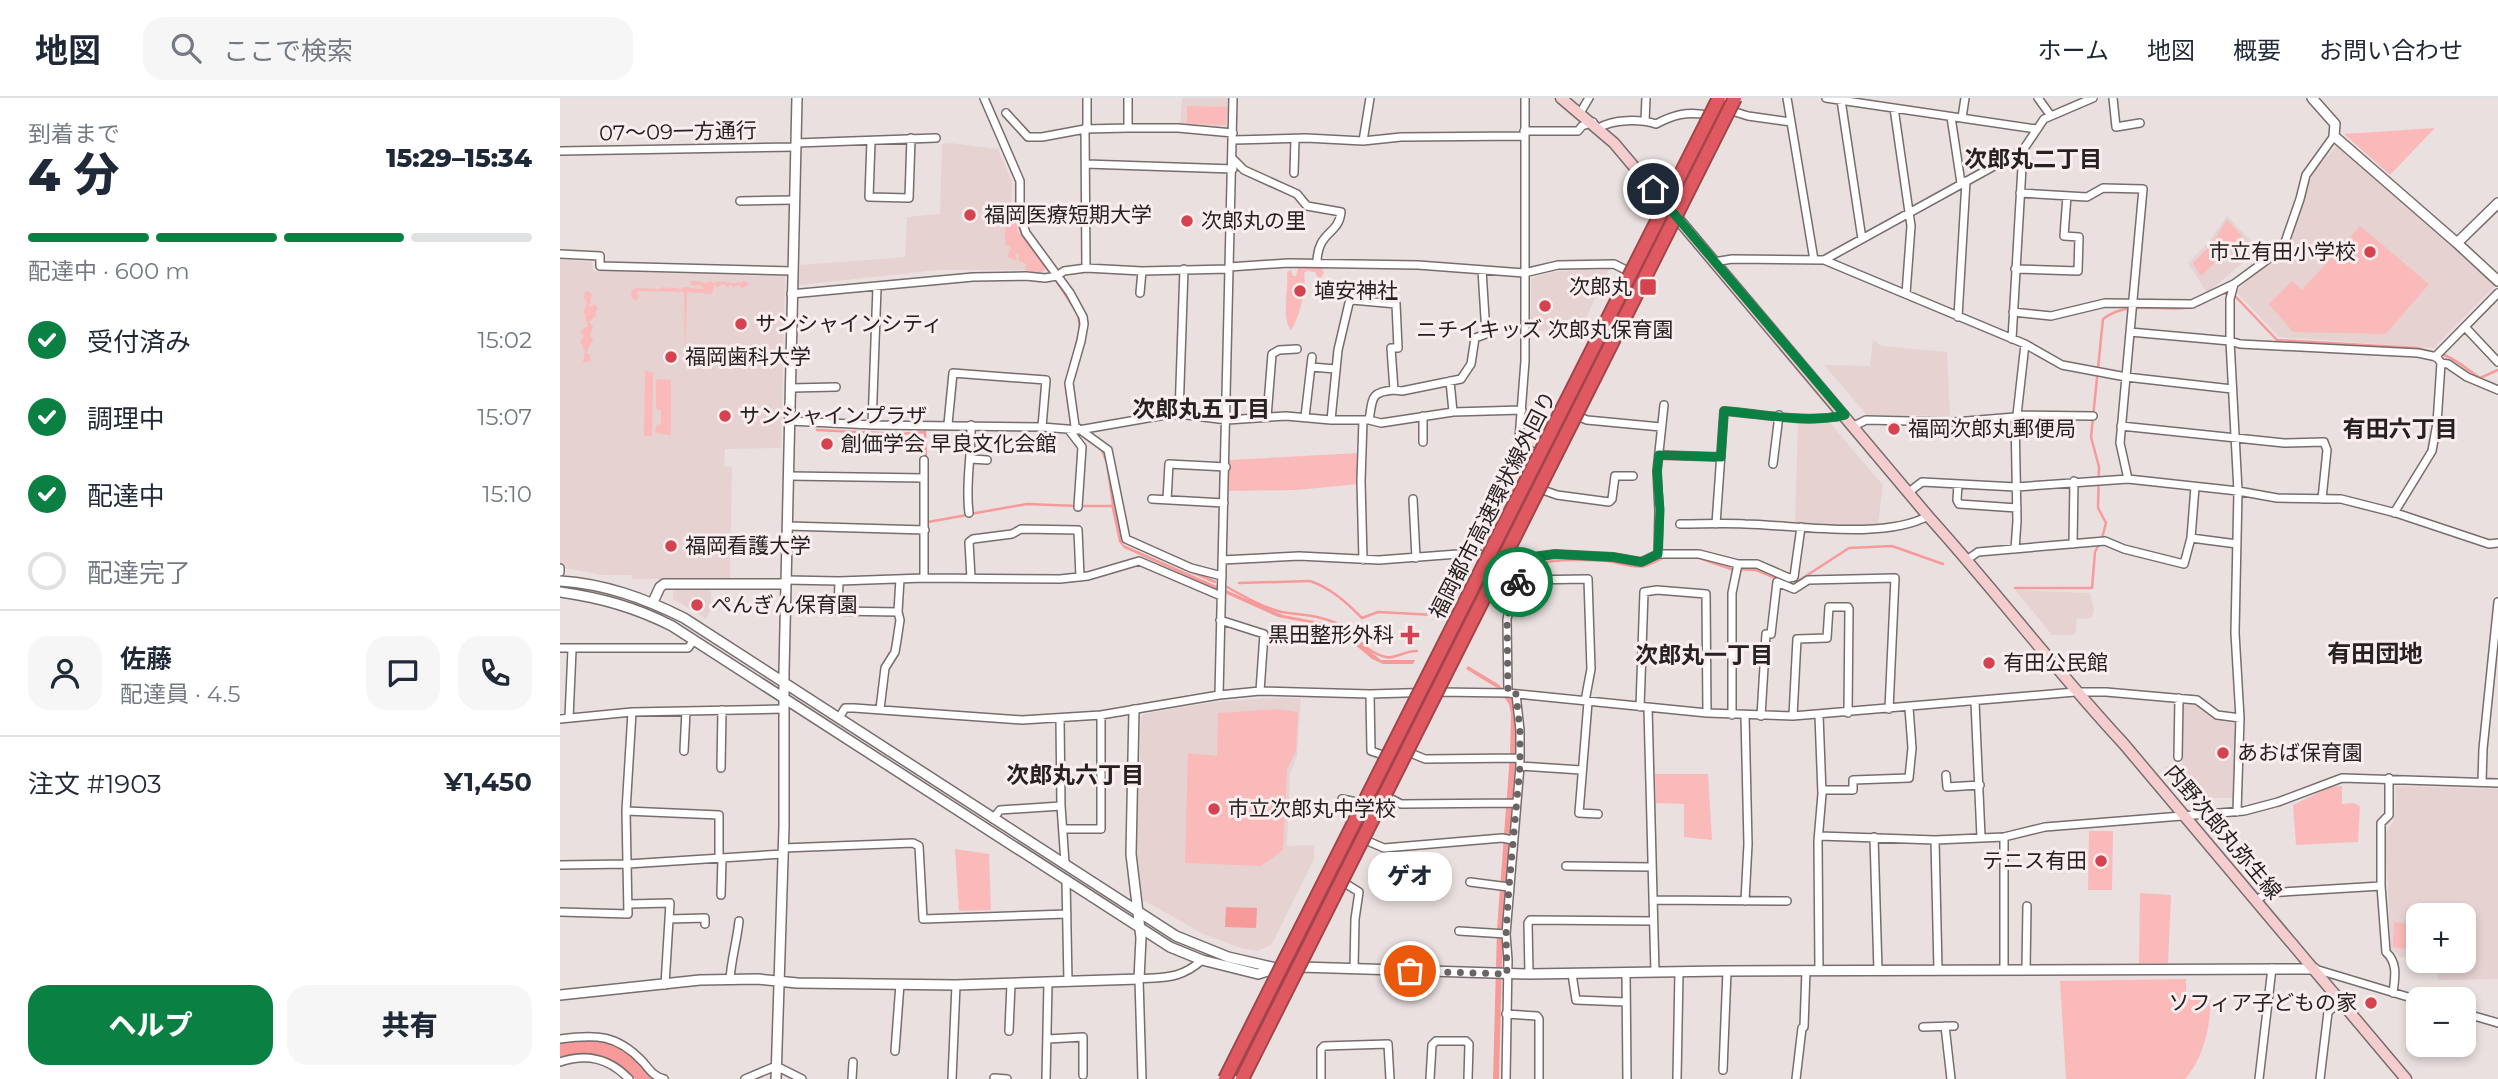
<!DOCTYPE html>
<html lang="ja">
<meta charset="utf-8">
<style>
body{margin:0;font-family:Montserrat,"Noto Sans JP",sans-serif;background:#f6f6f7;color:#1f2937;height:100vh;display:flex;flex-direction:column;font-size:26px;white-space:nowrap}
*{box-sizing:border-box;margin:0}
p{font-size:23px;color:#747a83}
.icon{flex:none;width:38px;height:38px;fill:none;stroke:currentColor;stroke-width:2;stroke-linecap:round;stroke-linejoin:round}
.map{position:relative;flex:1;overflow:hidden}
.drawer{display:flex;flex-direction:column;background:#fff;width:560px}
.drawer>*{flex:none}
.buttons{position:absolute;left:1846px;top:805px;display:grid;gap:14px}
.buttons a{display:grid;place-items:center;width:70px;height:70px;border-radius:14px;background:#fff;box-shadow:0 4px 10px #0003;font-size:35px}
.pin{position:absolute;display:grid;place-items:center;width:60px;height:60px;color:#fff;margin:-30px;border:4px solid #fff;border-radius:50%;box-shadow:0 2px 7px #0007}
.courier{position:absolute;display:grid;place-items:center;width:70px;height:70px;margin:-35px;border:5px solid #0b8043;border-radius:50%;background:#fff;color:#222;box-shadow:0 2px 9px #0007}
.bubble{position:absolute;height:49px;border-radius:21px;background:#fff;box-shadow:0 4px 10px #0003;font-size:23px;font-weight:800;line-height:49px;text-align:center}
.head em{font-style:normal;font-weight:800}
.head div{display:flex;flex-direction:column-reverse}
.head{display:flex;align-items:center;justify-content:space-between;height:119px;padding:0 28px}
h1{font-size:46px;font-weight:800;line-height:52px}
.bar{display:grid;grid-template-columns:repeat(4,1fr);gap:10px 7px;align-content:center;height:84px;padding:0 28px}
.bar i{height:9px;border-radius:5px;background:#e0e1e3}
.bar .on{background:#0b8043}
.bar p{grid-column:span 4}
.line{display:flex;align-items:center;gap:18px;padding:0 28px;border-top:2px solid #e0e1e3}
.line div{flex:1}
.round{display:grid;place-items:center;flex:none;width:74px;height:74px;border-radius:21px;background:#f6f6f7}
ol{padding:0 28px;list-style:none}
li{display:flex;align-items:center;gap:21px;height:77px}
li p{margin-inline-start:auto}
li .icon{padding:7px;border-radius:50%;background:#0b8043;color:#fff;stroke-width:4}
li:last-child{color:#747a83}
li i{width:38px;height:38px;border:4px solid #e0e1e3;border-radius:50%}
.cta{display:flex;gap:14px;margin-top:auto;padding:14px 28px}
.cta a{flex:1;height:80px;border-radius:21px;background:#0b8043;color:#fff;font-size:28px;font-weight:800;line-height:80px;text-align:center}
.cta a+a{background:#f6f6f7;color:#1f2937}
header{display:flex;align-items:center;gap:42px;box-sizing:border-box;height:98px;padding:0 35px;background:#fff;border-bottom:2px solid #e0e1e3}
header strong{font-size:33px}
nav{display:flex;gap:38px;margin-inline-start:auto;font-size:24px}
.search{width:490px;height:63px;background:#f6f6f7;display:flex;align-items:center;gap:18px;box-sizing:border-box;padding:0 24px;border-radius:21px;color:#747a83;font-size:26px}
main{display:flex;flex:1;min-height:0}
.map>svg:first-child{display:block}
.built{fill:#e6d2d1}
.green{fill:#fabab9}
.water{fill:#f79a9a}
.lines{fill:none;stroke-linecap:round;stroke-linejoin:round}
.stream{stroke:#f79a9a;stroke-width:2.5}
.river{stroke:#f79a9a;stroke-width:16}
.minor-casing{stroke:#776d6d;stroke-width:10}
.tertiary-casing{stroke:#776d6d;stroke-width:12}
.secondary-casing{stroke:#776d6d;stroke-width:13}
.minor{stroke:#fff;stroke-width:7}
.tertiary{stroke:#fff;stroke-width:9}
.secondary{stroke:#f6cdcf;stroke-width:10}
.motorway-bridge-casing{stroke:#a0464a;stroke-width:16;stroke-linecap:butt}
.motorway-bridge{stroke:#e15960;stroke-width:12}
.done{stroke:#6b6464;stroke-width:7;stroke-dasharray:0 12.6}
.route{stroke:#0b8043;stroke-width:9}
.poi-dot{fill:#d4434f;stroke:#f9eded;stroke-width:2.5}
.labels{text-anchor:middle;stroke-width:6;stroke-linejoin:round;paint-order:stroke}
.street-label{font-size:21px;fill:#262222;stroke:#f9eded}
.poi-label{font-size:21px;fill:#262222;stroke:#f9eded;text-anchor:start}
.neighbourhood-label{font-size:23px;font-weight:bold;fill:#262222;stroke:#f9eded}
.quarter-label{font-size:24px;font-weight:bold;fill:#262222;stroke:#f9eded}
</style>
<header>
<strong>地図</strong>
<div class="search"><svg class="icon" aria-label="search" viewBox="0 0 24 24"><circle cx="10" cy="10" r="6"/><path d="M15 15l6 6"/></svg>ここで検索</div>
<nav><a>ホーム</a><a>地図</a><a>概要</a><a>お問い合わせ</a></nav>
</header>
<main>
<section class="drawer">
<div class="head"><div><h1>4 分</h1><p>到着まで</p></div><em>15:29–15:34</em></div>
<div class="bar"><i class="on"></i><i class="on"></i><i class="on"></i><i></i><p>配達中 · 600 m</p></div>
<ol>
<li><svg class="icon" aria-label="check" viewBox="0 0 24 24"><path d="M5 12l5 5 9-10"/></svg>受付済み<p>15:02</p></li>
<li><svg class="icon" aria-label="check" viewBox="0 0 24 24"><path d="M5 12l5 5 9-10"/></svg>調理中<p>15:07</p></li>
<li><svg class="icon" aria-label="check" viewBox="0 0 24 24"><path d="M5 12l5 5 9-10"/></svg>配達中<p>15:10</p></li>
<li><i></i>配達完了</li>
</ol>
<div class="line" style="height:126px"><a class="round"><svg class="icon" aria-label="person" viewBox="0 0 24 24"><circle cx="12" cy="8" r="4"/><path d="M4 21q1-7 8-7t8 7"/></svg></a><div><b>佐藤</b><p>配達員 · 4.5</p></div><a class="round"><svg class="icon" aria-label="chat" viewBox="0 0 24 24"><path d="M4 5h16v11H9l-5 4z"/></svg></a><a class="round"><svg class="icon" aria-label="phone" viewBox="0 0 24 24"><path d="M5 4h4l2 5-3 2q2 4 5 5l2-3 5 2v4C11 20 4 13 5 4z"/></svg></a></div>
<div class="line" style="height:91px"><div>注文 #1903</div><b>¥1,450</b></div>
<div class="cta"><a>ヘルプ</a><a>共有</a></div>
</section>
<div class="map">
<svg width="1938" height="981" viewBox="0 0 1938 981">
<rect width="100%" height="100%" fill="#ebe0e0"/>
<path class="built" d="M622 0H669L668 31 620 27Z
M390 45 438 51 452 84 451 118 458 140 483 175 467 172H378L239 187 240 167 345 159 347 119 380 116 382 46Z
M1777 47 1936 187 1874 250 1719 239 1676 194 1694 176 1730 147 1747 88 1756 71Z
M1667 118 1699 151 1647 195 1628 165 1649 144Z
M0 161 32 164 33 173 225 178 221 350 165 351 164 368 172 369 170 481H72L71 477H43L0 469Z
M1049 171 1020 232 971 233V183L974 179 999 173Z
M1313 242 1322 248 1387 254 1390 318 1307 317 1264 267 1310 268Z
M1238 324 1270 325 1323 387 1318 427 1288 431 1235 424Z
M151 488V511L146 521 113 501V490Z
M1455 492 1530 495 1534 511 1532 520 1517 521 1515 537H1492Z
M712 600H741L737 658 730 676 727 748 754 747V761L712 846 698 853 681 850 643 836 583 802 577 752 581 619 584 616 653 604Z
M1623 605 1639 608 1659 623 1677 625 1673 700H1631L1604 669H1623Z
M1836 688 1938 691V881L1878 882 1877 863H1904V817H1858V859H1840L1831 850 1825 736 1834 722Z"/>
<path class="green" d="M627 8 667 9 666 27 627 26Z
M1875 30 1830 77 1784 36Z
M453 120 456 122 458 134 485 169V173L477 175 465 172 466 166 459 163 458 155 455 156 457 163 447 159 451 150 445 146C445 137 443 124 453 120Z
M1667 122 1682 138 1641 178 1633 165 1652 146Z
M1800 128 1869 186 1826 236 1733 234 1709 206 1732 183 1742 192Z
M738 170H762L764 175 759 182 755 174 748 173 744 175C747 188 739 222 731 232 721 222 729 189 727 174L731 172 733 178H736Z
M132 183 147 185 150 183 153 185C162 181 175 188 184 183L190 186 182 190 179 187 173 189 171 186 168 189 163 186 158 189 154 186 152 196 127 194 125 259 124 194 80 193 76 194 79 199 76 203 72 200 71 194 76 190 100 191 103 189 108 191 110 189 121 191 124 189 142 191 144 190 139 187 132 188 130 184Z
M28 193 32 197 29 209 35 206 38 211 35 214 36 218 29 224 33 228 30 238 33 242 26 255 29 256 31 263 23 265 25 253 20 244 24 238 20 233 28 228 25 220 26 216 23 215 27 205 24 199 25 194Z
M85 273 93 274 92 338H84Z
M98 281 111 282V337L95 335 96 328 101 326V313L96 310V283Z
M799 355V386L736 392 669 393V362Z
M718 611 738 614 736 653 727 671 723 752 701 768 625 765 628 655 657 658 658 615Z
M1095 676H1148L1152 742 1124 739V706L1096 705Z
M1782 688V706L1794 705 1800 708 1798 744 1736 747 1733 707 1770 689Z
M1529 733H1553L1552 792H1528Z
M395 751 429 756 431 812 399 813Z
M1580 795 1611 797 1608 865H1579Z
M1834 824 1858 828V853L1833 849Z
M1626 881V895L1650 897C1652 924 1644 960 1625 981H1506L1500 883Z"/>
<path class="water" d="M554 406 561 443 564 447 723 517 770 526 788 536 821 562H855L853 566H823L812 561 780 534 771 529 718 519 564 450 559 444 551 407Z
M908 568 938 586 953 600 956 615 955 666 943 828 939 981H933L937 831 950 657 951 616 949 606 937 590 906 571Z
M666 809 697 810 696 830 665 829Z"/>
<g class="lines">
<path class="stream" d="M444 54 456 83V118L462 137 491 176
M495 181 514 210
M1663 195 1676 199 1717 242 1857 250 1875 255
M1881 256C1896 260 1907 272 1920 280L1938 272
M510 270 520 231 518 216
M506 291 511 322
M257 332 340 336 365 334 366 362
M520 336 537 348
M542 352 547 365 553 407
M520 408H553
M410 416 467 406 518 408
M555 417 557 416 562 443 655 484
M367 418 368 424 407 417
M1542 440 1546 425 1538 410 1539 369 1531 339 1543 221C1575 197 1612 221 1645 204
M1129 459 1139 460 1171 471 1196 472 1220 482
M968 467C994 461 1020 461 1046 463 1057 464 1074 471 1085 468 1091 466 1099 462 1105 459
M679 485 750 483C771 490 787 505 802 520L818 514 875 517
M1230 486 1232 487 1289 450 1332 448 1383 466
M667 489C683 498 704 510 722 514 740 517 759 517 776 525 794 534 805 555 826 559 836 561 846 552 857 553
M1455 490H1532L1535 454 1539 446"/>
<path class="river" d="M0 954C9 952 19 948 28 948 52 949 71 965 86 981"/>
<defs>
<path id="minor" d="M424 0 460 83V118L466 135 510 195 523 219 524 226 521 243 509 285 515 328 548 352 566 441 631 470 662 478
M965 0V263L959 341 965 350 978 356
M1227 0 1254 162
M1266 0 1476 31
M1478 0 1491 18
M1553 0 1556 29 1580 25
M1281 2 1302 141
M1334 10 1351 128 1346 196
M1172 13 1188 18 1231 24
M446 15 468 39H482L525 31 568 30V0
M1020 15 1029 0
M1391 19 1401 85
M1402 20 1405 0
M1085 23 1086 0
M568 30H618L673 35
M1039 30C1053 21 1080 21 1096 26 1113 17 1127 13 1147 17
M964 33H1018L1022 28 1033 24
M674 42 746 40 803 43 841 39 964 38
M311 43 309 99 349 100 351 40
M803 43 810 0
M236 45 376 40
M0 53 236 49
M673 61 684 72 737 96 747 108 781 114C779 137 757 133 757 165
M526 66 673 71
M734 75 735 41
M1460 95 1527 99 1543 90 1583 91 1560 345 1568 381
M180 103 235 102
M0 156 40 158V168L233 173
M1264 162 1465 246 1502 267 1566 279 1672 291
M1154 164 1172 161 1264 162 1454 57 1463 52 1484 21 1533 0
M669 169 728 165 858 167 964 175 998 167 1054 166 1070 174
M526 170 525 31 527 27V0
M1455 171 1518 173 1519 139 1504 138 1507 98
M1674 186 1670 201V243L1678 393 1675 535 1680 620 1677 714
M580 195 582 173
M231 196 413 179 466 178 485 180 497 178 504 173 526 170 582 173 669 171
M1453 214 1491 218 1545 205 1632 206 1674 186 1715 156 1725 144 1740 101 1746 77 1774 38
M1398 219 1406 83
M1905 229 1938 264
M1570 234 1670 243 1680 246 1858 255 1877 259 1881 265 1888 266 1907 279 1938 292
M1452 241 1463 52
M1875 259 1938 195
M751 269 776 271
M890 283 893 314
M231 290 276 289
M834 292 842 293 901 281 911 266 915 240 926 236 922 172
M619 316 624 171
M1457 317 1533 318
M863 318V344
M1017 318 1027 322 1101 329
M707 319 712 256 719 252 737 251
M745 319 752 259
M1455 319 1457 423 1455 451
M771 322 778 252 789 205 792 202 836 206 838 250H831L834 292C810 294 813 300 809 322
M803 322 801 383 803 462
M230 323 312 327 482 329 519 332 605 317 619 316 667 322 726 318 771 322H809L821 325 893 314 962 312
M388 326 393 275 486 282 482 329
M312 327 317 189
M1294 328 1306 322 1394 324 1455 319 1457 317 1465 246
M1561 328 1724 345 1764 344 1767 352 1762 401
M509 332 522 349 518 409
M1099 357 1161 359
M411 361 427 362
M1213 366 1219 317
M229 378 364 380V480
M364 380V362
M1398 386 1397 402 1399 406 1457 410
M980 391 997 397 1049 404 1052 401 1055 378H1073
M1349 394 1362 384 1456 389 1568 381 1678 393 1717 400 1781 401 1836 415 1929 446 1938 445
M592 401 664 405
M853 401 856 460
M607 402 609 366 666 369
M409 415C405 385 412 357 411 327
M1834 415 1872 353 1877 325 1881 265
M1120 426C1142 426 1164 425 1185 426 1235 427 1325 442 1368 418
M1156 426 1164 313C1204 316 1246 326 1285 317
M228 428 365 432
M1631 440 1635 389
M1513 446 1514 383
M948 455 963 470
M1098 456 1099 413 1097 373 1104 307
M1408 461 1418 454 1545 443 1564 451 1624 466 1631 440 1677 446
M662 462 739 458 819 462 898 456 911 451 926 460
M0 474V470
M411 480 409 444 413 441 452 436 461 431 518 432 520 479
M226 482 279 483 364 480 500 481 528 478 579 463 661 498
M958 482 1028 481 1031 571 1025 603
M279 483 278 513 338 514 340 522 337 542 335 554 325 570 320 611
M338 514 340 481
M660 522 704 536 700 593
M0 550H128L134 542
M948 595 947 521 951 504 966 463 973 459 995 456 1053 459 1081 464 1098 456H1139L1178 466H1197L1229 480 1234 479 1241 429
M810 596 811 653 826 658
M659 597 673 0
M1028 604 1019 715 1038 716
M1415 604 1421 739
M1080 609 1084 494 1097 492 1146 496 1147 615
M1088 610 1095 874
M1172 617V495L1178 466
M1201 618 1206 536H1211L1217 484 1234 491 1248 482 1335 480 1329 611
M1233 618 1237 541 1267 540 1269 509H1288L1289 511 1288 615
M9 620 12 552
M279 620 285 610H294L462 622 541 617 659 597 700 593 810 596 879 594 948 595 1147 615 1233 618 1515 594H1546L1637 602 1657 617 1680 620
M500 620 501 708 505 765
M0 621 72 614 224 611
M124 653 126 613
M848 654 865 661 960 660
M1618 659 1619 600
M960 668 1021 672
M161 670 162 612
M1386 677 1387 689 1420 687
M1829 680V717L1821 725V788L1826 854C1838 865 1835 879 1833 895
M1922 684 1923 651 1938 504
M1262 692H1293V682L1349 680 1352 650 1349 610
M826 698 841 706 957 705
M782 701 801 705
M66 713 159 717V760
M433 721 440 712 501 708
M504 731H541V617
M1260 738 1375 742 1444 739 1485 729 1684 713 1718 704 1782 680 1938 685
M1314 739 1318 873
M805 742 824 750 942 740 953 742
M1375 742 1378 872
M223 750 353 745 359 748 363 821 507 816
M0 767 68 766 223 756
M1006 768 1091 769
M506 782 508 884
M783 784 799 794 795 821 794 871
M910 784 949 789
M161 797 162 760
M1093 802 1227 803
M1185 803 1188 746 1185 617
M1696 803 1706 795 1821 788
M69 806 110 805 105 887
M0 814 68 816 66 713 72 614
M109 821 145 820V826
M899 833 946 836
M1444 871V739
M1466 871 1467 808
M1755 871 1858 902
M1259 872 1258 743 1262 696 1259 617
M1066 875 1067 981
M969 876 968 825 970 822 1093 823
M1012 876 1016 902 1066 904
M170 882C171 862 177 843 179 823
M1904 915 1938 925
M946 916 977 918 979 921V981
M1385 928 1391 981
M1363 929 1394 928
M449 933 451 886
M0 941C35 936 57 936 83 964 89 971 94 979 104 981
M488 941 523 939V977
M335 953 340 886
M0 964C27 955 49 960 69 981
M1163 972 1167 873
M434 980 447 981
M185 981 216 968 242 981
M292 981 293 964
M392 981 396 887
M486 981 488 885
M582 981 579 881C605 879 621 881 642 862
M761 981V951L764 948 828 946 830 981
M870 981 872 947 876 943H906L909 946 908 981
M946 981 948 862 946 836 960 668V632L956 596
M1117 981 1119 874
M1236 981 1242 930 1244 929 1246 872
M1699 981 1712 870
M1760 981 1768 914 1781 903"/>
<path id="tertiary" d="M1752 0 1775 26 1774 38 1897 145 1938 183
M1897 145 1938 105
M0 483C45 486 84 500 124 520L616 838 668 859 716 870
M0 494C41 500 75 509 112 528L610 849 642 862 698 876 718 870 741 869 969 876 1164 873 1755 871
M93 504 100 489 104 486H226
M0 897 140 882 198 881 237 885 396 887 579 881 581 840 571 756 574 612
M216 981 224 729V574L237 0"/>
<path id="secondary" d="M1001 0 1054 45 1368 418C1435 492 1495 572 1563 645L1846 981"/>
</defs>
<use href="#minor" class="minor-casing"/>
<use href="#tertiary" class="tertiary-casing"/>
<use href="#secondary" class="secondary-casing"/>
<use href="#minor" class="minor"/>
<use href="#tertiary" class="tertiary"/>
<use href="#secondary" class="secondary"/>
<defs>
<path id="motorway-bridge" d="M665 981 1159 0
M682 981 1175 0"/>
</defs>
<use href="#motorway-bridge" class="motorway-bridge-casing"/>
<use href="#motorway-bridge" class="motorway-bridge"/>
</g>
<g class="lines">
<path class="done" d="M850 873 947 876 946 836 949 789 960 668V632L956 596 948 595 947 521 958 484"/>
<path class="route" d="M958 484 966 463 973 459 995 456 1053 459 1082 464 1098 456 1100 412 1097 373 1099 357 1161 359 1164 313C1204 316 1246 326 1285 317L1093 91"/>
</g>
<g class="poi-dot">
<circle cx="410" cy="117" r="7"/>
<circle cx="627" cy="123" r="7"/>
<circle cx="1810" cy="154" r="7"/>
<rect x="1079" y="180" width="18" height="18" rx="3.5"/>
<circle cx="740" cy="193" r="7"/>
<circle cx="985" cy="208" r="7"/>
<circle cx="181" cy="226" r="7"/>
<circle cx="111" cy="259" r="7"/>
<circle cx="165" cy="318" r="7"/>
<circle cx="1334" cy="331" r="7"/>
<circle cx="267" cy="346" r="7"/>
<circle cx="111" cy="448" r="7"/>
<circle cx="137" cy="507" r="7"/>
<path d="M846.5 526.5h7v7h7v7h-7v7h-7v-7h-7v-7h7z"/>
<circle cx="1429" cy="565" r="7"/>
<circle cx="1663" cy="655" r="7"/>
<circle cx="654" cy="711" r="7"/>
<circle cx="1541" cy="763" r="7"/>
<circle cx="1811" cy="905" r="7"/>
</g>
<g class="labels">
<g class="street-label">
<text transform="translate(118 34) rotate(-1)" y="7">07～09一方通行</text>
<text transform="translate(933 407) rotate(-63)" y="7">福岡都市高速環状線外回り</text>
<text transform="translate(1663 734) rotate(50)" y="7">内野次郎丸弥生線</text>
</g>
<g class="poi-label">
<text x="424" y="124">福岡医療短期大学</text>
<text x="641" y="130">次郎丸の里</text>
<text x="1796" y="161" text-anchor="end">市立有田小学校</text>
<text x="1072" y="196" text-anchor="end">次郎丸</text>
<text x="754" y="200">埴安神社</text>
<text x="195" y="233">サンシャインシティ</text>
<text x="985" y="239" text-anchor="middle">ニチイキッズ 次郎丸保育園</text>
<text x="125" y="266">福岡歯科大学</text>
<text x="179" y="325">サンシャインプラザ</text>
<text x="1348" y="338">福岡次郎丸郵便局</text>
<text x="281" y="353">創価学会 早良文化会館</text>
<text x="125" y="455">福岡看護大学</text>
<text x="151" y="514">ぺんぎん保育園</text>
<text x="834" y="544" text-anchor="end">黒田整形外科</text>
<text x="1443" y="572">有田公民館</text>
<text x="1677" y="662">あおば保育園</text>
<text x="668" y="718">市立次郎丸中学校</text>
<text x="1527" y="770" text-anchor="end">テニス有田</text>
<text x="1797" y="912" text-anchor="end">ソフィア子どもの家</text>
</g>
<g class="neighbourhood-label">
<text x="1473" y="69">次郎丸二丁目</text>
<text x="641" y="319">次郎丸五丁目</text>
<text x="1840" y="339">有田六丁目</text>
<text x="1144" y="565">次郎丸一丁目</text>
<text x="515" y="685">次郎丸六丁目</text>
</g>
<g class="quarter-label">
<text x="1815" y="564">有田団地</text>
</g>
</g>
</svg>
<div class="buttons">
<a>+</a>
<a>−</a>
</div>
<div class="pin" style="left:850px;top:873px;background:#ea580c"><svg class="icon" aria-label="bag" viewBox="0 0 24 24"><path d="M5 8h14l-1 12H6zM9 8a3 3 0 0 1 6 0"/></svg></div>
<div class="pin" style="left:1093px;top:91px;background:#1f2937"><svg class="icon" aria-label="home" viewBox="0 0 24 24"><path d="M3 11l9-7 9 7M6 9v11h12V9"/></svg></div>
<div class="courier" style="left:958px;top:484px"><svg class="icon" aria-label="bike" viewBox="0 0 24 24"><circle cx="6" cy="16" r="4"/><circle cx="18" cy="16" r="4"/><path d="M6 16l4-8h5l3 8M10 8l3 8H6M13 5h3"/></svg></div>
<div class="bubble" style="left:808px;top:754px;width:84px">ゲオ</div>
</div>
</main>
